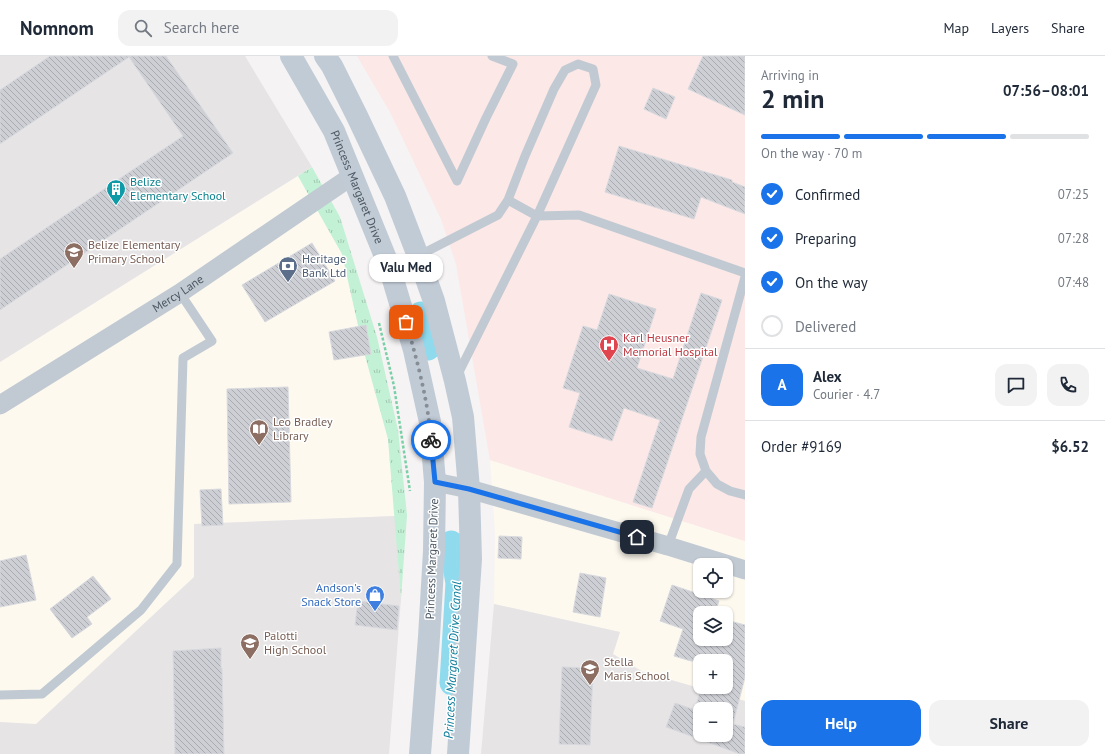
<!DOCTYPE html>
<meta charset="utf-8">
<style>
body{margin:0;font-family:"PT Sans",sans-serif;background:#f2f2f3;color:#1f2937;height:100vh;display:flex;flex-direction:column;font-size:15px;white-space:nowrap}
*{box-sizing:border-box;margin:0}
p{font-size:13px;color:#747a83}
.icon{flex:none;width:22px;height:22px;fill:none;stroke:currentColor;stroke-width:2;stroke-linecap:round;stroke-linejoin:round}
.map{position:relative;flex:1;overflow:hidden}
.panel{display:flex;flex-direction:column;background:#fff;width:360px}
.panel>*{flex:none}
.fabs{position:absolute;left:693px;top:502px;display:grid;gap:8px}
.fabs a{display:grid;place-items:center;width:40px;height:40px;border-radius:8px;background:#fff;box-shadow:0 1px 3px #0004;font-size:20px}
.pin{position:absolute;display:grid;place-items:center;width:34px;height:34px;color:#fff;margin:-17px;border-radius:8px;box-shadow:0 2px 6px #0006}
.courier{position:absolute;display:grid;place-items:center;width:40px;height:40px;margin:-20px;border:3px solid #1a73e8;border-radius:50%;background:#fff;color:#222;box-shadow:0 1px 5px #0007}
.bubble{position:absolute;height:28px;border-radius:12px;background:#fff;box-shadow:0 1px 3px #0004;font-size:13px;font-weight:700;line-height:28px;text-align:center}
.overview em{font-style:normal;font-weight:700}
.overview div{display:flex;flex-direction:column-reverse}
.overview{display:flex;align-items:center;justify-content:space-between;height:68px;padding:0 16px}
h1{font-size:26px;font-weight:700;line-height:30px}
.bar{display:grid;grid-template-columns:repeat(4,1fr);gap:6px 4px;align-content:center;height:48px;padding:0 16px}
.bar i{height:5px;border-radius:3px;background:#e0e1e3}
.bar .selected{background:#1a73e8}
.bar p{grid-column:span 4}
.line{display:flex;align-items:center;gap:10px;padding:0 16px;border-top:1px solid #e0e1e3}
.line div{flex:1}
.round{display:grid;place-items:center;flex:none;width:42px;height:42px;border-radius:12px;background:#f2f2f3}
ol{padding:0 16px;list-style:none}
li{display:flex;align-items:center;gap:12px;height:44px}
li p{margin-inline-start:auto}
li .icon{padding:4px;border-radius:50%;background:#1a73e8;color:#fff;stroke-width:4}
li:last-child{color:#747a83}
li i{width:22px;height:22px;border:2px solid #e0e1e3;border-radius:50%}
.action{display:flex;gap:8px;margin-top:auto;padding:8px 16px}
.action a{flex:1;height:46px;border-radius:12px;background:#1a73e8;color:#fff;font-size:16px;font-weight:700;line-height:46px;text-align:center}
.action a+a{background:#f2f2f3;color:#1f2937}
header{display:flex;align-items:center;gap:24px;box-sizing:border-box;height:56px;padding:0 20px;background:#fff;border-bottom:1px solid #e0e1e3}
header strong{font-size:19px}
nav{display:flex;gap:22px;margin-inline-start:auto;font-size:14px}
.search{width:280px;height:36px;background:#f2f2f3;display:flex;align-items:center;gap:10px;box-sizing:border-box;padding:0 14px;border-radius:12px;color:#747a83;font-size:15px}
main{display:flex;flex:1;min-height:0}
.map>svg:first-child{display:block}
.commercial{fill:#fdf9ef;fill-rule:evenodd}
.education{fill:#e6e4e5;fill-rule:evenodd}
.medical{fill:#fce8e6}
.grass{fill:url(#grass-tufts)}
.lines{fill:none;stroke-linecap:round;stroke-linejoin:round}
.canal{stroke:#90daee;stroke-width:25}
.building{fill:url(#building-back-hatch);stroke:#d7d9de;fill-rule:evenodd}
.path{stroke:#7ad0a6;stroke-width:2.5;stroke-dasharray:3 2;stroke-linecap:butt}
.lane{stroke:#c1cad2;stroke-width:9}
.street{stroke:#c1cad2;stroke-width:19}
.secondary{stroke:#c1cbd6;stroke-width:22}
.done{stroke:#868d94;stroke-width:4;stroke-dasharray:0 7.2}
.route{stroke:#1a73e8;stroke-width:5}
.labels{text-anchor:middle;stroke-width:3;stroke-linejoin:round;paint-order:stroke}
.culture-label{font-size:12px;fill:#0d838f;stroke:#fff;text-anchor:start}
.street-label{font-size:12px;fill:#4a5661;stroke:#fff}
.education-label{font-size:12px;fill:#785e54;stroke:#fff;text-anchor:start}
.service-label{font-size:12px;fill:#4e5e75;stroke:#fff;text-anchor:start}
.health-label{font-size:12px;fill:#be3a42;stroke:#fff;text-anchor:start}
.shop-label{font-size:12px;fill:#366cbe;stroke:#fff;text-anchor:end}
.water-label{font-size:13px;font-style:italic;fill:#0c7c9b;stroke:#fff}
</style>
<header>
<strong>Nomnom</strong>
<div class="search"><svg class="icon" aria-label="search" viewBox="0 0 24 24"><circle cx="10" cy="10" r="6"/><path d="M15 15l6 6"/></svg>Search here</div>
<nav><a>Map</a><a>Layers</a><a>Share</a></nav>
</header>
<main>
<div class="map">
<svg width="745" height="698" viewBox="0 0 745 698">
<defs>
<pattern id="grass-tufts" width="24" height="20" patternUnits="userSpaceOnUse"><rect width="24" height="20" fill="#c3f1d5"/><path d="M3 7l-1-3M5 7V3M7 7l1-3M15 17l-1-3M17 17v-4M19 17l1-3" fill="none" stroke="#a0c6b0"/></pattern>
<pattern id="building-back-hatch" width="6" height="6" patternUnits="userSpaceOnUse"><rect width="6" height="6" fill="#cdcfd5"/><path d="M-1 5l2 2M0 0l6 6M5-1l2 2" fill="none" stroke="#a8abb0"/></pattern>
</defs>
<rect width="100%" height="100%" fill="#f5f3f3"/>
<path class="commercial" d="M298 120 342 198 364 296 388 383 395 460 194 468V521L36 669 0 666V306Z
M490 404 745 485V645L643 616 613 598 620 576 494 548 495 478ZM700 509H726V535H700ZM700 557H726V583H700ZM700 605H726V631H700Z"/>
<path class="education" d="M0 0H245L312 111 0 306Z
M395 460 401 543 389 698H0V666L36 668 194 521V468Z
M494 548 620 576 613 598 643 616 745 645V698H481ZM700 653H726V679H700Z"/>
<path class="medical" d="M357 0H745V485L490 404 456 208 441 163 390 56Z"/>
<path class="grass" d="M312 111 340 161 377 281 398 374 407 459 401 543 388 383 364 296 342 198 298 120Z"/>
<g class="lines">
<path class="canal" d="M421 258 428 292
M451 487 458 527 452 627"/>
</g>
<path class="building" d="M50 0H166L233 97 0 254V203L183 80 129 1 0 88V34Z
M703 0H745V59L688 33Z
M653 32 675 41 666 63 644 53Z
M619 90 732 124V126L745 131V158L701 141 694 163 605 136Z
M312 187 335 225 265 266 242 229Z
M701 237 722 244 652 452 633 446 660 364 624 352 612 385 569 371 580 337 563 332 583 270 597 274 609 238 656 253 637 312 673 323Z
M366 269 371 298 334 304 329 276Z
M288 331 291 446 229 448 227 333Z
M221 433 223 469 202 470 200 434Z
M499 480 522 481 521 503 498 502Z
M26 499 36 544 0 551V505Z
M580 517 606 522 600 561 573 556Z
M93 520 111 543 87 561 92 568 72 582 50 553Z
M672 529 719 545 715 557H700V583H726V564L745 569V621L733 668 745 671V698H740L666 671 675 647 695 654 701 631H726V605H691L674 600 683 573 660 565ZM700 653H726V679H700Z
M358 545 399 550 397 574 355 569Z
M221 592V612H222L224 698H175L173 595Z
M562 611 593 612 590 689 559 688Z"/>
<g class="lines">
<path class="path" d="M379 267 394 330 410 435"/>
<path class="lane" d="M393 0 457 125 486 62 513 8 492 0
M508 144 537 160 579 159 745 217
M418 200 498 159 508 144 525 100 554 33 565 14 578 8 593 13 596 29 537 160 457 320
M745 221 701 381 700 398 706 415 717 428 730 435 745 439
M668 490 689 433 706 415
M0 639 42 638 141 554 177 508 183 302 212 285 180 237"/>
<g class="street">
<path id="s1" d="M0 349 180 237 352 120"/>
<path d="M435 426 469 433 668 490 745 514"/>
</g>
<g class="secondary">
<path id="s2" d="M291 0 334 75 389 210 414 294 430 366 435 426 434 495 429 581 420 698"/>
<path d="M325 0 332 10 357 60 395 140 418 200 434 245 455 325 463 361 469 433 471 503 458 698"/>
</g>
</g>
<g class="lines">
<path class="done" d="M406 266C417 304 428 344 431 384"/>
<path class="route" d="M431 384 435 426 469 433 637 481"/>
</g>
<defs>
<symbol id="building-pin" viewBox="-11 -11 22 30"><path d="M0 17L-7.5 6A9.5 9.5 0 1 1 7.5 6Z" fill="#0f9aa8" stroke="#fff"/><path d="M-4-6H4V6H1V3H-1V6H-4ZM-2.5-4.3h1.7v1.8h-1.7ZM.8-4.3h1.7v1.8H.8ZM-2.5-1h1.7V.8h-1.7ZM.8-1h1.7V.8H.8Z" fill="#fff"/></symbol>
<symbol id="school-pin" viewBox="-11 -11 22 30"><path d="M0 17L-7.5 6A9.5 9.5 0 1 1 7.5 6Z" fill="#8d6e63" stroke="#fff"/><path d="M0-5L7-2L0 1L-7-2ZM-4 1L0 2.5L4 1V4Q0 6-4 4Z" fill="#fff"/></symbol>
<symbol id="bank-pin" viewBox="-11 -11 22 30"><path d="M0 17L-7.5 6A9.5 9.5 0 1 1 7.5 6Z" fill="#5c6f8a" stroke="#fff"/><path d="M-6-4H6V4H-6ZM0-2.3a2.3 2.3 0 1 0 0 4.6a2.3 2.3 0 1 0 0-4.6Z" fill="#fff"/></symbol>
<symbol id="hospital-pin" viewBox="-11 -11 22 30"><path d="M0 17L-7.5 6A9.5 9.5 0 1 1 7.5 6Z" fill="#e0444e" stroke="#fff"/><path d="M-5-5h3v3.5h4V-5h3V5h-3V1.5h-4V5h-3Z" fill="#fff"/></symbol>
<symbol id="library-pin" viewBox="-11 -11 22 30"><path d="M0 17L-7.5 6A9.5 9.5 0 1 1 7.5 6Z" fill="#8d6e63" stroke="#fff"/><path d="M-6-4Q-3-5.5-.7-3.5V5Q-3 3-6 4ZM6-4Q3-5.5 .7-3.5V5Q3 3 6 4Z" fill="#fff"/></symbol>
<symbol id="shop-pin" viewBox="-11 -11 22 30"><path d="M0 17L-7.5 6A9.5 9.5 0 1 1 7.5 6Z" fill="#3f7fe0" stroke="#fff"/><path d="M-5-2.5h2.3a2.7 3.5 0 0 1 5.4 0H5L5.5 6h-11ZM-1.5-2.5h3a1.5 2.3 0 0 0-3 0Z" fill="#fff"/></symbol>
</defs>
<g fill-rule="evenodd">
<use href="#building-pin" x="105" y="122" width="22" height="30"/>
<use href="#school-pin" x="63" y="185" width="22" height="30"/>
<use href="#bank-pin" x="277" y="199" width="22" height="30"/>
<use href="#hospital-pin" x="598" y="278" width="22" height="30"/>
<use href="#library-pin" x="248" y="362" width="22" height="30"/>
<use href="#shop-pin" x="364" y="528" width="22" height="30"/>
<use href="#school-pin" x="239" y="576" width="22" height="30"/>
<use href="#school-pin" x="579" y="602" width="22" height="30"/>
</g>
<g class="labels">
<g class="culture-label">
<text x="130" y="130">Belize<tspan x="130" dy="14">Elementary School</tspan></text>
</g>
<g class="street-label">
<text dy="4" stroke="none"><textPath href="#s2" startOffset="147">Princess Margaret Drive</textPath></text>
<text dy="4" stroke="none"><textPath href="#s1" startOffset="210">Mercy Lane</textPath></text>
<text transform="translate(432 503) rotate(-88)" y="4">Princess Margaret Drive</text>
</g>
<g class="education-label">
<text x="88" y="193">Belize Elementary<tspan x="88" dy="14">Primary School</tspan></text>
<text x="273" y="370">Leo Bradley<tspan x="273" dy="14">Library</tspan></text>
<text x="264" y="584">Palotti<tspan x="264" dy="14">High School</tspan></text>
<text x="604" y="610">Stella<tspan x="604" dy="14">Maris School</tspan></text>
</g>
<g class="service-label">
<text x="302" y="207">Heritage<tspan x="302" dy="14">Bank Ltd</tspan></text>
</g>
<g class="health-label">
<text x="623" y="286">Karl Heusner<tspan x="623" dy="14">Memorial Hospital</tspan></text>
</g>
<g class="shop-label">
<text x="361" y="536">Andson's<tspan x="361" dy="14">Snack Store</tspan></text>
</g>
<g class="water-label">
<text transform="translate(452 604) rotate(-87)" y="5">Princess Margaret Drive Canal</text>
</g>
</g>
</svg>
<div class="fabs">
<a><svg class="icon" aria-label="locate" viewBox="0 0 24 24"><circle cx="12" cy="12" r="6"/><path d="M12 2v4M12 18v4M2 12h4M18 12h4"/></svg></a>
<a><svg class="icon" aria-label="layers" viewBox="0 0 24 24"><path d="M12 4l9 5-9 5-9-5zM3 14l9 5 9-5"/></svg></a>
<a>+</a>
<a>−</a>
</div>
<div class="pin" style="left:406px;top:266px;background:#ea580c"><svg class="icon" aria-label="bag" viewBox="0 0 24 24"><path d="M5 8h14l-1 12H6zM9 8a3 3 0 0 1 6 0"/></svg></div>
<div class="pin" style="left:637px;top:481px;background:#1f2937"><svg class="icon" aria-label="home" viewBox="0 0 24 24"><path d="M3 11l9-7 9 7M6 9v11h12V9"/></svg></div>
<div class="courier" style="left:431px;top:384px"><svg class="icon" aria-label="bike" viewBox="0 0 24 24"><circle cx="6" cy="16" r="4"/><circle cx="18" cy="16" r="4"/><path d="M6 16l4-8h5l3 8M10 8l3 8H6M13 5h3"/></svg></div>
<div class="bubble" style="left:369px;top:198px;width:74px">Valu Med</div>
</div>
<section class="panel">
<div class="overview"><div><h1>2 min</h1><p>Arriving in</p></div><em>07:56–08:01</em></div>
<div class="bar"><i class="selected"></i><i class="selected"></i><i class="selected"></i><i></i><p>On the way · 70 m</p></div>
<ol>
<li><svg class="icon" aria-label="check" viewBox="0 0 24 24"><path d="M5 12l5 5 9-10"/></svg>Confirmed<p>07:25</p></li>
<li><svg class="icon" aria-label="check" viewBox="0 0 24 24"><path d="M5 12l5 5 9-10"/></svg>Preparing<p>07:28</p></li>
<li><svg class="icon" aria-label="check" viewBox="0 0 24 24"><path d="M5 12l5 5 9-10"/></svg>On the way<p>07:48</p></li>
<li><i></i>Delivered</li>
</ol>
<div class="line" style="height:72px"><b class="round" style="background:#1a73e8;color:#fff">A</b><div><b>Alex</b><p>Courier · 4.7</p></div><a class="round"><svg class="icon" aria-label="chat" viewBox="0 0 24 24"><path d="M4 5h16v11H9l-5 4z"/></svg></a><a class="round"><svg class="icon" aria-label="phone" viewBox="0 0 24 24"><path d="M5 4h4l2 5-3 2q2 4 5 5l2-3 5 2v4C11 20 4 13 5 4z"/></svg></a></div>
<div class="line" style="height:52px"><div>Order #9169</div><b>$6.52</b></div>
<div class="action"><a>Help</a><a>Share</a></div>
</section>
</main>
